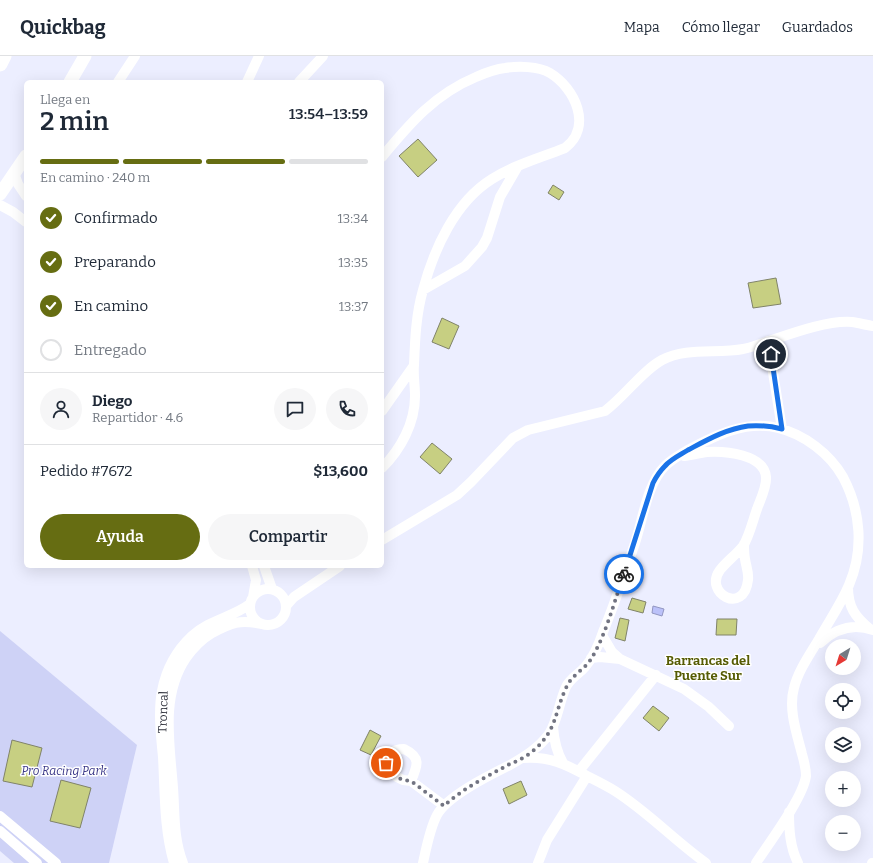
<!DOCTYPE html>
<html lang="es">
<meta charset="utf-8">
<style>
body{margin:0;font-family:Bitter,serif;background:#f6f6f7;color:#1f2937;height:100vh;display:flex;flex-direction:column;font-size:15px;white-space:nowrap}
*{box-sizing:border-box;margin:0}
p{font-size:13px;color:#747a83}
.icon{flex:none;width:22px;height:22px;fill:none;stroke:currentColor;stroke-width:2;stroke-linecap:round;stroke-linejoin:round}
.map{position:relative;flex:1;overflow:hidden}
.drawer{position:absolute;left:24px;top:24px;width:360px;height:488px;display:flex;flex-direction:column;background:#fff;border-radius:6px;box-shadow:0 4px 16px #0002}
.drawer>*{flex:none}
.needle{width:26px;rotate:218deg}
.controls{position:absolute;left:825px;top:583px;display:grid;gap:8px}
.controls a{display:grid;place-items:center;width:36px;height:36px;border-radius:50%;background:#fff;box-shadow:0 4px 16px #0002;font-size:20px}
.pin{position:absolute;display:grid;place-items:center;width:34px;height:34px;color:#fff;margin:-17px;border:2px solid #fff;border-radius:50%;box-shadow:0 1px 4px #0007}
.courier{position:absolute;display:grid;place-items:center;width:40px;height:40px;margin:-20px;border:3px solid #1a73e8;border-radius:50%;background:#fff;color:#222;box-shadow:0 1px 5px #0007}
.summary em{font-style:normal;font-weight:600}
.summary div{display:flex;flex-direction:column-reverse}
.summary{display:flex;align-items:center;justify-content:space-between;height:68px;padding:0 16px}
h1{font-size:26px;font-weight:600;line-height:30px}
.bar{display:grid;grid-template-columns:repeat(4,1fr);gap:6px 4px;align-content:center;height:48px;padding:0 16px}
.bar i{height:5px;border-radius:3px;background:#e0e1e3}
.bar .on{background:#666d12}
.bar p{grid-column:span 4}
.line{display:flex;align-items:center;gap:10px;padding:0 16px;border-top:1px solid #e0e1e3}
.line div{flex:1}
.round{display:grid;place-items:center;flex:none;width:42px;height:42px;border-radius:21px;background:#f6f6f7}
ol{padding:0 16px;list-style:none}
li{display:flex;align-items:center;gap:12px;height:44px}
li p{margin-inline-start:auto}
li .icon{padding:4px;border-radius:50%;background:#666d12;color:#fff;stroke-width:4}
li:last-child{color:#747a83}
li i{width:22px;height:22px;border:2px solid #e0e1e3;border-radius:50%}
.cta{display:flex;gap:8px;margin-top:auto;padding:8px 16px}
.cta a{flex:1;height:46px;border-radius:24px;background:#666d12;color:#fff;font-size:16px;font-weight:600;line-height:46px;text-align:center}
.cta a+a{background:#f6f6f7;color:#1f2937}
header{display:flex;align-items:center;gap:24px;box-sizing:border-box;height:56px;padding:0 20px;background:#fff;border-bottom:1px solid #e0e1e3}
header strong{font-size:19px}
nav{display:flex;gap:22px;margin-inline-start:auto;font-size:14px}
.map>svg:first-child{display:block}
.green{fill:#ced2f6}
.water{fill:#bbc1f9;stroke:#9296c1}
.building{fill:#c7cf82;stroke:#808369}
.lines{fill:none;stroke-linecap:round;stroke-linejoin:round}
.minor{stroke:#fff;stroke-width:10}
.major{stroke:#fff;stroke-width:13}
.highway{stroke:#fff;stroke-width:15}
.done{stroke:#727482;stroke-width:4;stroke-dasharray:0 7.2}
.route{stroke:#1a73e8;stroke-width:5}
.labels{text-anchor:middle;stroke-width:3;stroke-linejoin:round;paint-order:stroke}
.street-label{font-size:12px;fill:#31333e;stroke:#fff}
.park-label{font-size:12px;font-style:italic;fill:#3b3888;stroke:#fff}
.neighbourhood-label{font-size:13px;font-weight:bold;fill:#565c04;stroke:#fff}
</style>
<header>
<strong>Quickbag</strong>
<nav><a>Mapa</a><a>Cómo llegar</a><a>Guardados</a></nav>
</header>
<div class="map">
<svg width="873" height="807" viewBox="0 0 873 807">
<rect width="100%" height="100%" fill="#eceeff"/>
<path class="green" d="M0 575 137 689 109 807H14L0 795Z"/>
<path class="water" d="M653 550 664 553 662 560 652 557Z"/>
<path class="building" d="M418 83 437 104 418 121 399 100Z
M553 129 564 136 559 144 548 137Z
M776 222 781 248 753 252 748 227Z
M442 262 459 270 449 293 432 286Z
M432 387 452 403 440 418 420 401Z
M632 542 646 546 643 557 628 553Z
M620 562 629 564 625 585 615 582Z
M717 563H737L736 579H716Z
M653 650 669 662 659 675 643 662Z
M370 674 381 680 371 699 360 694Z
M12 684 42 692 32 731 3 725Z
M61 724 91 732 80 772 50 765Z
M521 725 527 739 509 748 503 733Z"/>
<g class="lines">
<path class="minor" d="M118 26 135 0
M247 26 259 0
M299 26 323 0
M382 101C410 67 435 38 476 21 485 17 495 13 505 12 518 10 538 10 550 17 575 32 593 71 565 92 540 102 514 109 492 123 455 146 434 193 423 234 416 258 415 284 414 309 413 319 415 329 415 340 415 367 401 393 382 412
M14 117 18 128 26 140
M0 149 13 156 26 166
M423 234 465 210 482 191 487 182 500 141 518 110
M768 285 782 373
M382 355 413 311
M684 400C691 399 700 397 707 396 725 395 764 398 766 421 767 431 760 444 757 453 753 464 749 481 743 490 736 499 727 505 720 514 703 537 744 560 748 524 749 517 746 510 745 503 744 498 744 493 744 488
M382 484 457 439 471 426 513 382 528 374 605 355C625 340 642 315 662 304 686 291 717 298 743 293 751 292 759 288 766 286 790 278 827 264 852 266 859 267 866 269 873 270
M252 510 256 524 253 541
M264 510 272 533
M848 531C848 551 855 561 870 573
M250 551a18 18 0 1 1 36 0a18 18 0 1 1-36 0Z
M286 550 294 541 340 510
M602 579 612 596 620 603
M820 587C835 573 853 567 873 574
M591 602 600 601 620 603 684 633 709 651 729 670
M553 671C554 684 556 695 563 707
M523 702C549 700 566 708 589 721 597 725 607 730 615 735 648 756 675 785 706 807
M579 715 656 619
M411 725C418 709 421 701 404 693 394 693 388 697 386 707L392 716 397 721 403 724 411 725 443 749
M789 756C789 774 790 791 798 807
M0 760 56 807
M0 775 37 807
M174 807C164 773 165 737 163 701 161 680 158 656 162 635 166 614 177 594 192 580 209 564 233 561 250 548
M183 807C173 781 175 758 173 732 170 689 160 640 186 602 193 592 202 583 212 577 231 567 240 563 261 568
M423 807C426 793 430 772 437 759 447 740 490 719 510 709 524 701 539 692 549 678 558 664 559 646 566 631 570 622 579 618 585 611 594 601 599 588 603 576 615 547 625 517 635 487 643 463 647 428 665 410 672 403 680 399 688 394 716 379 746 364 778 372 804 378 830 398 843 421 861 455 864 494 849 529 841 548 829 565 819 583 810 598 798 615 794 632 788 653 797 678 802 698 804 705 806 713 806 720 803 742 769 787 756 807
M538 807 547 784 587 720
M872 807H873"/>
<path class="major" d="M70 26 85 0
M0 138 26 100"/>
<path class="highway" d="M0 8 4 0"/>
</g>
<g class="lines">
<path class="done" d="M386 707 392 716 397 721 403 724 411 725 444 750C462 733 486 721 508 709 517 705 526 701 534 694 558 673 554 656 567 630 572 619 584 614 591 603 606 579 614 546 624 518"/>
<path class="route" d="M624 518 653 427C656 421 660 415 665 410 671 403 680 399 688 394 707 384 726 373 748 370 759 369 770 370 782 373L771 298"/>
</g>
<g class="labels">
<g class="street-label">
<text transform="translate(163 656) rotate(-88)" y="4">Troncal</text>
</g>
<g class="park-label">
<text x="64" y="719">Pro Racing Park</text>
</g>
<g class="neighbourhood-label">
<text x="708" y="609">Barrancas del<tspan x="708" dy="15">Puente Sur</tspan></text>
</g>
</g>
</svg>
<div class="controls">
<a><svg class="needle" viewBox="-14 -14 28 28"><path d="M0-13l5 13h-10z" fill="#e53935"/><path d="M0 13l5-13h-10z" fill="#747a83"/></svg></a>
<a><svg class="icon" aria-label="locate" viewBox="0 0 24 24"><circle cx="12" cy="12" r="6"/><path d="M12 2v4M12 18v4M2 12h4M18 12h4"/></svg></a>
<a><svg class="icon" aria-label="layers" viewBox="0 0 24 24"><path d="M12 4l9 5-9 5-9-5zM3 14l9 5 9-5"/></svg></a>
<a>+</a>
<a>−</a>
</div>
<div class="pin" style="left:386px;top:707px;background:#ea580c"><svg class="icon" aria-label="bag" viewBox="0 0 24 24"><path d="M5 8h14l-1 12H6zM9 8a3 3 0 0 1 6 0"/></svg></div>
<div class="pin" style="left:771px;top:298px;background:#1f2937"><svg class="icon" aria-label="home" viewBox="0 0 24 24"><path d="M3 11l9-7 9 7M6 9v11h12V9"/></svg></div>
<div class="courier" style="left:624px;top:518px"><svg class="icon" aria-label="bike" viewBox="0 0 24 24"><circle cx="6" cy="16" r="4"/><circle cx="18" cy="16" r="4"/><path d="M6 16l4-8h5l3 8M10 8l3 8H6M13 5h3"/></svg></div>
<section class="drawer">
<div class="summary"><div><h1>2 min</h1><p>Llega en</p></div><em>13:54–13:59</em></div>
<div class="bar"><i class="on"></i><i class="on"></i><i class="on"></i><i></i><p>En camino · 240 m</p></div>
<ol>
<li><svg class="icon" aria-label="check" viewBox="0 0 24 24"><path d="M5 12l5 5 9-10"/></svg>Confirmado<p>13:34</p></li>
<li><svg class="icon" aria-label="check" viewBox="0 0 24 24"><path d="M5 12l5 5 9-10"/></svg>Preparando<p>13:35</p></li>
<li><svg class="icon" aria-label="check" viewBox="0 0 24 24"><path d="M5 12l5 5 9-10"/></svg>En camino<p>13:37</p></li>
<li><i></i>Entregado</li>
</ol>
<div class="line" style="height:72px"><a class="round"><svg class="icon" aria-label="person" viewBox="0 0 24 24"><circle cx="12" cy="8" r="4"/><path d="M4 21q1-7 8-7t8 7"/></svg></a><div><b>Diego</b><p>Repartidor · 4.6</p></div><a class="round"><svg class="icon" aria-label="chat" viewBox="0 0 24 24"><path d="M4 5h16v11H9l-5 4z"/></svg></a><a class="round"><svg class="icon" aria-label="phone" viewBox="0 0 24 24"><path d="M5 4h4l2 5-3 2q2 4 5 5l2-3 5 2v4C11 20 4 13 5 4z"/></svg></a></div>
<div class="line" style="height:52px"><div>Pedido #7672</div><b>$13,600</b></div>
<div class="cta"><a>Ayuda</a><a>Compartir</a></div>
</section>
</div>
